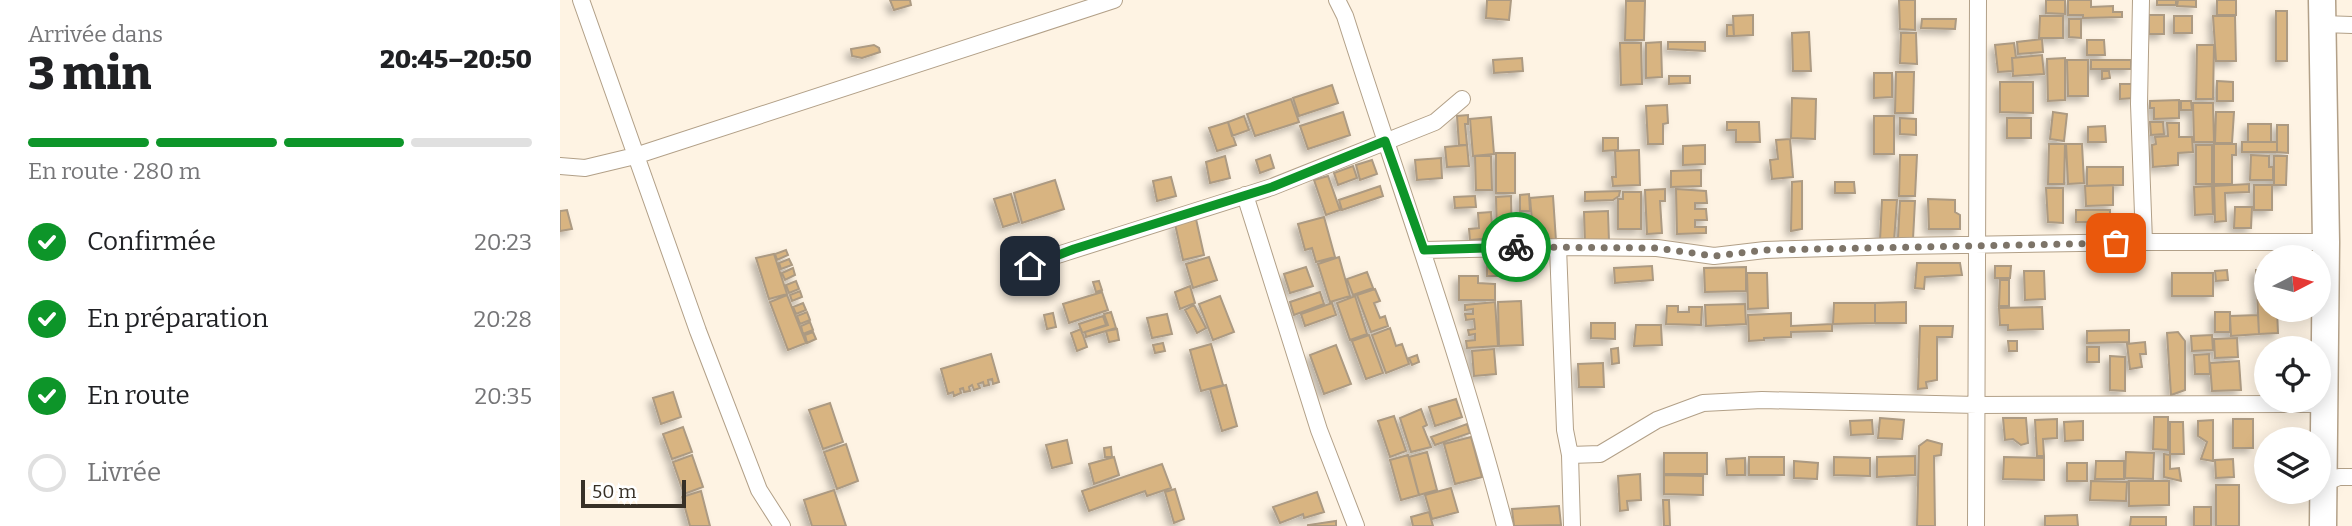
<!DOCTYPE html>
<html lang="fr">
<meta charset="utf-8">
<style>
body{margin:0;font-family:Bitter,serif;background:#f2f2f2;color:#202124;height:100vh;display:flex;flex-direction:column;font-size:26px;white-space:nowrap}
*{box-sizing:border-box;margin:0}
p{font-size:23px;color:#757577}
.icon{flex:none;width:38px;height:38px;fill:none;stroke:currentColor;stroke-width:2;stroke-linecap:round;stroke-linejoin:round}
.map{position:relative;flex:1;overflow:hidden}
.panel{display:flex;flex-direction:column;background:#fff;width:560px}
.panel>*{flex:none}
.needle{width:46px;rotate:84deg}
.buttons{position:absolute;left:1694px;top:245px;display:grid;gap:14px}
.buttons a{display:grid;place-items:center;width:77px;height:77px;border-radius:50%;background:#fff;box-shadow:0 4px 18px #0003;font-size:35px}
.scale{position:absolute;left:21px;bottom:18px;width:105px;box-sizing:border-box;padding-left:7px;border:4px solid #373026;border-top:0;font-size:19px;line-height:24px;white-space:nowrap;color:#373026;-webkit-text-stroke:5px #fff;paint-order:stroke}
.pin{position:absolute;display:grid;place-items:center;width:60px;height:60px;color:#fff;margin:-30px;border-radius:14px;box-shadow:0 4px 10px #0006}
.courier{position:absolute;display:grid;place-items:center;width:70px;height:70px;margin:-35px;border:5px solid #0d9529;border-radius:50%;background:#fff;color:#222;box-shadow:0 2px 9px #0007}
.head em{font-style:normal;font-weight:800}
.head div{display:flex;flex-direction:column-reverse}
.head{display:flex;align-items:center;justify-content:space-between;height:119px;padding:0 28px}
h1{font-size:46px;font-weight:800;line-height:52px}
.bar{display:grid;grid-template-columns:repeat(4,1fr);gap:10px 7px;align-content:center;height:84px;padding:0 28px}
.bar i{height:9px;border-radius:5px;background:#e0e0e0}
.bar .active{background:#0d9529}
.bar p{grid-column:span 4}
ol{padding:0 28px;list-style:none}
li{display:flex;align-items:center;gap:21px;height:77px}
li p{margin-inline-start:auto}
li .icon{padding:7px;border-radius:50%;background:#0d9529;color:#fff;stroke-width:4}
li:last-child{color:#757577}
li i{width:38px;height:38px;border:4px solid #e0e0e0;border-radius:50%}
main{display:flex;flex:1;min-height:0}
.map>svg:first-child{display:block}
.building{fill:#d8b481;stroke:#ac9a82;stroke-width:2;filter:url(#shadow)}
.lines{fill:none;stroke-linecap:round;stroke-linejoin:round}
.street-casing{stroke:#b2a088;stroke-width:18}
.primary-casing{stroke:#b2a088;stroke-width:29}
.street{stroke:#fff;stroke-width:16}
.primary{stroke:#fff;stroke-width:26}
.done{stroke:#7d7468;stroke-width:7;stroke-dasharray:0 12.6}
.route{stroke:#0d9529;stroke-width:9}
</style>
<main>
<section class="panel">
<div class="head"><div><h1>3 min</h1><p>Arrivée dans</p></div><em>20:45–20:50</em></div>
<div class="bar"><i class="active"></i><i class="active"></i><i class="active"></i><i></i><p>En route · 280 m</p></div>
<ol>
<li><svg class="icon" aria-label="check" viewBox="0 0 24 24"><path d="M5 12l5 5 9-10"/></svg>Confirmée<p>20:23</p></li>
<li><svg class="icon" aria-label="check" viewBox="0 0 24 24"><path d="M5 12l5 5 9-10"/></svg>En préparation<p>20:28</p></li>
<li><svg class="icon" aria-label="check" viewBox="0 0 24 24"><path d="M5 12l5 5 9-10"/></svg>En route<p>20:35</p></li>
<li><i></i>Livrée</li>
</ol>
</section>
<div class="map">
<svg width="1792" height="526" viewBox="0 0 1792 526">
<defs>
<filter id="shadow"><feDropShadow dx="-4.5" dy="4.5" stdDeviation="3.5" flood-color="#0004"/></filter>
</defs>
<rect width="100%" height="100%" fill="#fef3e3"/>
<path class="building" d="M330 0H350L351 5 334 10Z
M927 0H951L949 20 926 18Z
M1339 0H1355V30L1340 29Z
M1486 0H1505V14L1486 13Z
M1508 0H1531V7L1553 6V12H1562V17L1523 18V15H1508Z
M1597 0H1616V5H1597Z
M1618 0H1636V7L1617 6Z
M1657 0H1676V15H1657Z
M1066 1H1085L1084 40H1065Z
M1716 11H1727V61H1716Z
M1193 15V35L1174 36 1173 16Z
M1589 15H1604V34H1589Z
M1480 16H1503V38H1479Z
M1614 16H1632V33H1614Z
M1653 16H1675L1676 61H1656Z
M1362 19H1396L1395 29 1361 28Z
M1509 19H1521V38L1509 37Z
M1167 25H1173L1174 36H1167Z
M1249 32 1251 71H1233L1232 33Z
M1341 33H1356L1357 64 1340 63Z
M1482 39 1483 52 1458 54 1457 42Z
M1527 40H1544L1545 55H1527Z
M1101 42 1102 77 1086 78V43Z
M1108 42H1145V51L1108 49Z
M1060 43H1081L1082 84 1061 85Z
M1454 43 1456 58H1452L1453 71 1438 72 1435 45Z
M314 45 319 48 320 52 302 58 292 56 291 49Z
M1637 45H1654L1653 99H1636Z
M1482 55 1484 74 1453 76 1452 58Z
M962 58 963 71 934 73 933 60Z
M1505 58V100L1488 101 1487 59Z
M1507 60H1528V96H1508Z
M1531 60H1571V69H1531Z
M1542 71H1549L1550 78 1542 79Z
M1336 72H1354L1353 113H1335Z
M1314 73H1332V97L1314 98Z
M1109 76H1130V83L1109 84Z
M1657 81 1673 82V101H1657Z
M1440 82H1473V113L1440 112Z
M1560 84H1575V98L1560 99Z
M772 85 778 103 739 116 733 98Z
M1232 98 1256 99 1255 139 1231 138Z
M731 99 739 122 695 136 687 114Z
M1619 100V118L1594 119V108H1590V101Z
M1621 101H1631L1632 110H1621Z
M1633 103H1653L1654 142H1634Z
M1107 105 1108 123 1103 124V144H1088L1086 106Z
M783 112 790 135 748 149 740 126Z
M1493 112 1507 114 1504 141 1490 139Z
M1656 112H1674L1672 143H1655Z
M908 115V124H905L907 145H899L897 116Z
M684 116 689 130 672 136 668 122Z
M1314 116H1334V154H1314Z
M931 117 934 154 913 156 910 119Z
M1340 118 1356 119V135L1340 134Z
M1447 118H1471V138H1447Z
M668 122 676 145 657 151 649 128Z
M1167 122H1199L1200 142H1176V130H1167Z
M1590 122H1603L1604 134 1591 135Z
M1607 123H1619V137H1632L1633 152 1618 153V165L1593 167 1592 145 1596 144 1595 137 1608 136Z
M1688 124H1711V142H1688Z
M1717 125H1728V153L1717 152Z
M1545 126 1546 142H1528V127Z
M1043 138H1058V150L1043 151Z
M1230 139 1233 177 1212 179 1210 160 1218 159 1216 140Z
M1682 142H1717V152H1682Z
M1489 144H1505L1504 184H1488Z
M1506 144H1522L1524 183 1508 184Z
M1654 144H1676V155H1672V184H1654Z
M907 145 909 166 887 167 885 147Z
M1145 145V164L1123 165V146Z
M1636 145H1652V184H1636Z
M1079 150 1080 185 1053 186 1052 177H1056L1055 151Z
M936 153H955V193H936Z
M710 155 714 168 700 173 696 160Z
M1340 155H1357L1355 196H1339Z
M1691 155 1709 156V167H1713V180H1690Z
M665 156 670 178 650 183 646 162Z
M915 156H931L932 190H916Z
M1714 156H1727L1726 185H1714Z
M881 158 882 178 857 180 855 160Z
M812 160 817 174 800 180 796 165Z
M793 166 797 178 778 185 774 173Z
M1527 167H1563V185L1527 186Z
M1141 170V186L1111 187V171Z
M768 176 780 210 766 215 754 180Z
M611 177 616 196 597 201 593 181Z
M495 180 504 209 462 223 454 193Z
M1242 181V229L1231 231 1232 182Z
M1275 182H1294L1295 193H1275Z
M1689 184V192L1665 193 1666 221 1655 222 1654 186Z
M1553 185V205L1526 206 1525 186Z
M1694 185H1712V210H1694Z
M820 186 823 196 782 210 779 200Z
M1652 186 1653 214 1635 215 1634 187Z
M1486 188H1503V223L1488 222Z
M1105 189V201H1100L1102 233 1087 234 1085 190Z
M1116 189 1146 191 1147 203H1135V209H1146L1147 220H1135V227H1146V233L1117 234Z
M1060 191 1059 196 1053 200 1025 201V192Z
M1063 192H1081V229H1058V199H1063Z
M451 194 459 222 443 227 434 199Z
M969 194 970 211H960V195Z
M915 196 916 207 895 208 894 197Z
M951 196 952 237 937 238 936 197Z
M993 196 996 241 974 243 970 198Z
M1368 199 1395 200V212L1400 215V229H1369Z
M1322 200H1337L1334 241 1320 240Z
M1340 201H1355L1353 239 1338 238Z
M1675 207H1692L1691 228H1674Z
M7 210 12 229 0 231V211Z
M1516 210H1550V222H1516Z
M1048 211 1049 242 1025 243 1024 212Z
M931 212 933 238 910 240 909 229 919 228 918 213Z
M1555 214H1566V227H1555Z
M764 217 775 257 756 262 752 248 745 250 738 224Z
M636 219 644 255 623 260 615 224Z
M226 250 228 255 217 260 215 254Z
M214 254 227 294 209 299 196 258Z
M649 257 657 280 633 288 626 264Z
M779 257 790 296 770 302 758 264Z
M927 258H937V276H927Z
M229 259 232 265 221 269 219 263Z
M1357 263H1400L1402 275 1365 277 1364 289 1355 288Z
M1092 266 1093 280 1055 283 1054 268Z
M1435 266H1451L1450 278H1435Z
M746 267 753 286 730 293 724 274Z
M1186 267V291L1145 292 1144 268Z
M233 268 235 275 225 280 222 273Z
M1667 270 1668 280 1656 281 1655 271Z
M1696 270H1706V310H1717L1718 333 1699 334Z
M1464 271H1484L1485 299 1465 300Z
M807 272 813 288 793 295 787 279Z
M1187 273H1207L1208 308 1188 309Z
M1612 273H1653V296H1612Z
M899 276H918V283L935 284V300H899Z
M1440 280H1449V306H1439Z
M236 281 239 289 229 293 226 285Z
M539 281 542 290 536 292 533 282Z
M630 286 635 303 620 309 615 292Z
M815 289 820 301 814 303 820 318 825 316 828 326 811 332 797 295Z
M240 291 242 297 232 301 230 295Z
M542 292 548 310 509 323 503 304Z
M760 292 764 304 734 315 730 302Z
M227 295 246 343 228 350 210 302Z
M660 296 674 332 653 340 639 304Z
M795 296 807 334 790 340 777 303Z
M961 301 963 345 939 346 938 302Z
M935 302 938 346 907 348 906 341 915 340V334L909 335 908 330 915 329 914 319 906 320 905 314H913V309L905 310V305Z
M1346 302V323H1315V303Z
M243 303 246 310 236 314 233 307Z
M772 303 776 315 745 326 741 314Z
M1274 303H1315V323L1273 324Z
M1185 304 1186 324 1146 326 1145 305Z
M634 305 646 328 637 333 625 310Z
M1107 306H1118V312H1129V307H1142L1141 325 1106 324Z
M1482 307 1483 329 1448 330V325H1440L1439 308Z
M247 312 250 320 240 324 237 316Z
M551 312 556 328 526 337 525 332 548 325 544 314Z
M1655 312H1670V332H1655Z
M493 313 496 327 487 329 484 315Z
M1231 313V326L1272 324V331L1231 332V337L1204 338V340L1189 341 1188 315Z
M607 314 612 334 592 338 587 318Z
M1698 315 1699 334 1671 336 1670 316Z
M543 316 546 325 522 333 519 324Z
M250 322 253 330 243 334 241 326Z
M1031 323H1055V339L1031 338Z
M1076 325H1101L1102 345 1074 346Z
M1360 326H1393L1392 337H1377V380L1366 382 1367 388 1358 389Z
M830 328 836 346 842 344 849 364 826 373 812 335Z
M521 329 527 347 517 351 511 333Z
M557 329 559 340 549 342 546 331Z
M1569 330V342L1527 343V331Z
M253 332 256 339 247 343 245 335Z
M1618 332 1625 341V390L1611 395 1607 333Z
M809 335 823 373 806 379 792 341Z
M1652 335 1653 350 1632 351 1631 336Z
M1677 338 1678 357 1655 358 1654 339Z
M1448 341H1457V351H1449Z
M1585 342 1586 354H1580L1582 367 1570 369 1567 344Z
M603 343 605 351 595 353 593 345Z
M651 344 663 385 641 391 630 350Z
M776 345 791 384 764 394 750 355Z
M1527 347H1539V362H1527Z
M1058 348 1059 363 1052 364 1051 349Z
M934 349 936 374 914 376 912 351Z
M431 354 439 382 433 384 432 379 428 380 429 385 424 386 423 382 418 384 420 388 414 390 412 385 409 387 410 391 404 392 403 388 400 389 401 393 394 396 393 392 388 394 381 369Z
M1649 354 1650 374H1635L1634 355Z
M857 355 859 362 852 365 849 358Z
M1550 356 1565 357V391L1550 390Z
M1679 361 1681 390 1652 391 1650 363Z
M1043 363 1044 387H1019L1018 364Z
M666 385 677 426 662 431 650 389Z
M113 392 121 417 101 424 93 398Z
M896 399 902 417 875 426 869 407Z
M270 403 283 442 263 449 249 410Z
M861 409 867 425 863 427 871 447 851 452 840 418Z
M834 416 846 451 830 457 818 421Z
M1594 417H1608V450L1593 449Z
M1320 418 1344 420 1342 439 1318 438Z
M1443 418H1466L1468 443 1461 445 1453 439 1445 440Z
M1497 419V438L1483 439 1484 456H1477L1475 420Z
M1673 419H1693V448H1673Z
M1312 420 1313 434 1291 435 1290 421Z
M1653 420V461L1641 459 1647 442 1638 436V421Z
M1523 421V440L1505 441 1504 422Z
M1610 422H1623L1624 454H1610Z
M907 424 910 433 875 445 871 437Z
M123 427 132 452 112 459 103 434Z
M911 437 922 477 895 484 884 444Z
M507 440 512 463 492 468 486 445Z
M1367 440 1382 444 1381 455 1374 456 1375 526H1357L1359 446Z
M286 444 298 481 277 489 264 452Z
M551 447 552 457H545L544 448Z
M867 452 877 490 859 495 849 457Z
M1566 452 1594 453 1593 479 1565 478Z
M1104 453H1147V474H1104Z
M1604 454 1610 455V469L1619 468 1621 481 1604 477Z
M132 455 143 487 124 494 113 462Z
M848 455 859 495 841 500 830 460Z
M1355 456V475L1317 477V457Z
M554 457 559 475 534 484 529 464Z
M1189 457H1224V475H1189Z
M1274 457 1310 458V476L1274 475Z
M1444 457 1484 458V480L1443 479Z
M1185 458V475H1167L1166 459Z
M1673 459 1674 477 1656 478 1655 460Z
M1234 461 1258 463 1257 479 1234 478Z
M1536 461H1564V479H1535Z
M1507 463H1527V481H1507Z
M602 464 611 488 587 496 585 491 529 511 522 491Z
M1080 474 1081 500 1067 501 1068 510 1060 511 1058 476Z
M1104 475 1143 476V495L1104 494Z
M1531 481 1567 482 1566 501 1530 500Z
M1569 481H1609V505L1569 506Z
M1656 485H1679V526H1656Z
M891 488 898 512 872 519 865 495Z
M615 489 624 519 614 523 605 492Z
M274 490 286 526H252L244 500Z
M141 491 150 526H130L122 497Z
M757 492 764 512 744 518 743 514 720 523 713 507Z
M1103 500H1109L1110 526H1104Z
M999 506 1001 525 954 526 952 509Z
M1634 507H1651V526H1634Z
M869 512 873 526H853L851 517Z
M1517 515 1518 526H1485V516Z
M1571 517H1606V526H1570Z
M776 521V526H748V525Z"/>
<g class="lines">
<defs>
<path id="street" d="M21 0 138 331 199 490 222 526
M777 0 785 16C839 186 900 353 945 526
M1581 0 1579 104 1584 242
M1762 24 1792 25
M0 166 25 168 75 156 554 0
M685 195 759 430 796 526
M998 247 1005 430 1010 455 1012 526
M864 250 998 247 1097 248 1154 256 1205 250 1342 246 1584 242H1766
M452 274 488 258 712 187 875 122 902 99
M1010 455 1040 454 1097 420 1143 403 1202 400 1417 405 1764 404
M1764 483 1779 477H1792
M1416 526 1418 0"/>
<path id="primary" d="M1762 0 1766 242 1763 526"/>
</defs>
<use href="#street" class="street-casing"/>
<use href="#primary" class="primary-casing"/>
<use href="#street" class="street"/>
<use href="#primary" class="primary"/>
</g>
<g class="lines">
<path class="done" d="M956 247 1097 248 1154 256 1205 250 1556 243"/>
<path class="route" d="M470 266 514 249 712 187 825 141 864 250 956 247"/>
</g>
</svg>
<div class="buttons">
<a><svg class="needle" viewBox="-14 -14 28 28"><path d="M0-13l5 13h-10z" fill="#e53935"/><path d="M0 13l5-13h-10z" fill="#757577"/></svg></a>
<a><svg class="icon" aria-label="locate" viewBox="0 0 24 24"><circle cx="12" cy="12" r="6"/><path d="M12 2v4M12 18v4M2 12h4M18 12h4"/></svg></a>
<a><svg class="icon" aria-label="layers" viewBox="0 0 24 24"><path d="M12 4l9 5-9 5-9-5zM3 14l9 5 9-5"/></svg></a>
</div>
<div class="scale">50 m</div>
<div class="pin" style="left:1556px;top:243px;background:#ea580c"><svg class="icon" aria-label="bag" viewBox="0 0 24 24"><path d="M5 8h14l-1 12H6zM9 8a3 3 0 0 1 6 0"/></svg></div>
<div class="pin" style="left:470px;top:266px;background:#1f2937"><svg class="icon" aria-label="home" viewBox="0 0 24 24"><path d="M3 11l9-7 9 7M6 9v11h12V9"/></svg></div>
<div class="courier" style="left:956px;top:247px"><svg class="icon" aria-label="bike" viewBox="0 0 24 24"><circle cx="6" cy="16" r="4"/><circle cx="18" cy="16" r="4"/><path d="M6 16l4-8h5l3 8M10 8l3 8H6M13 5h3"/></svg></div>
</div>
</main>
